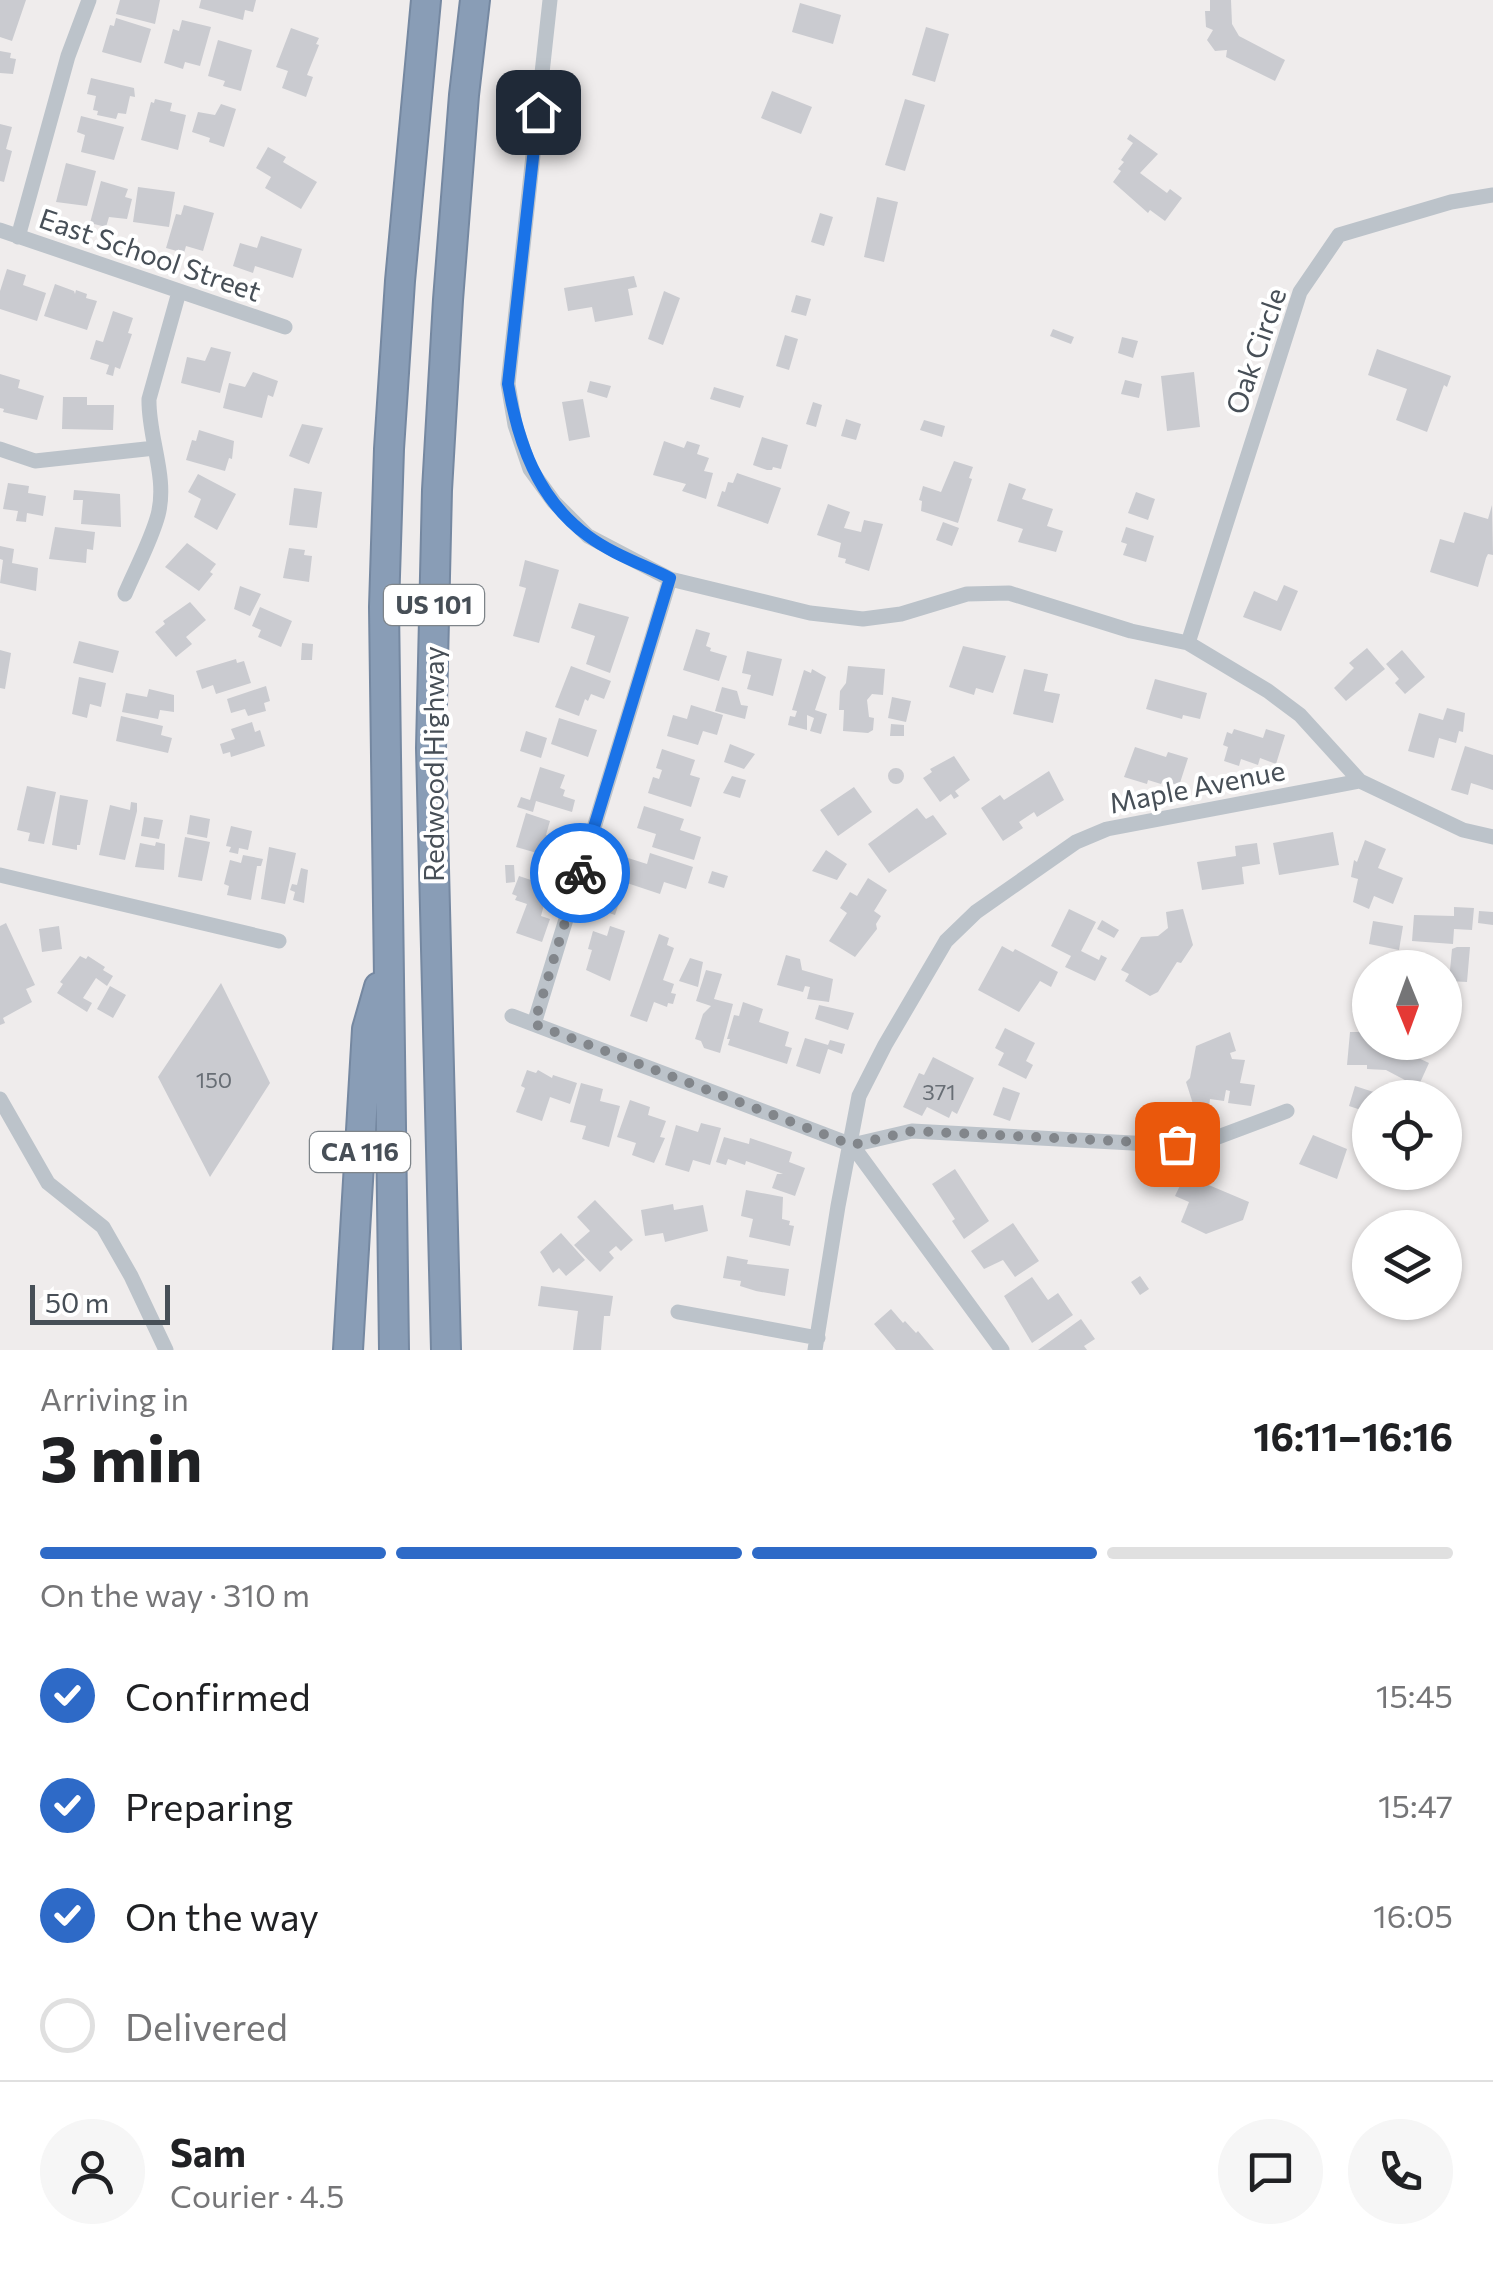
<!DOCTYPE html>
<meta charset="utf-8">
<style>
body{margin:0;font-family:Commissioner,sans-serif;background:#f6f6f6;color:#202124;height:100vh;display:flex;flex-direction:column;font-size:38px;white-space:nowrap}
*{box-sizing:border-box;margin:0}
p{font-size:32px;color:#757577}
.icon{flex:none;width:55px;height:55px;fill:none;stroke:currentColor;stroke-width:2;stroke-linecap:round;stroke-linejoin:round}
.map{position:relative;height:1350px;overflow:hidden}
.panel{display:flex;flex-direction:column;background:#fff;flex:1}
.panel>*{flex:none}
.needle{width:65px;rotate:179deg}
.buttons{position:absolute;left:1352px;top:950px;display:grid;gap:20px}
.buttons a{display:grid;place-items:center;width:110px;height:110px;border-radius:50%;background:#fff;box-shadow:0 2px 8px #0004;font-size:50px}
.scale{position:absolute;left:30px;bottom:25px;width:140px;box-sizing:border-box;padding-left:10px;border:5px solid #474f57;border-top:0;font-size:28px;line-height:35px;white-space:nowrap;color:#474f57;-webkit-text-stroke:8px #fff;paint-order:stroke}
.pin{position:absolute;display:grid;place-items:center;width:85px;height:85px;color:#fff;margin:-42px;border-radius:20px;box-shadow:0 5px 15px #0006}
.courier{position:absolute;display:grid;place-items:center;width:100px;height:100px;margin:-50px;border:8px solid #1a73e8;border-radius:50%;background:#fff;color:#222;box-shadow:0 2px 12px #0007}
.headline em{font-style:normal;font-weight:700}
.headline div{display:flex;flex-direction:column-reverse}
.headline{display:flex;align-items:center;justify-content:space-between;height:170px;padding:0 40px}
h1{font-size:65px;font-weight:700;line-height:75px}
.bar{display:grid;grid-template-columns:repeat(4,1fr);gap:15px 10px;align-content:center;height:120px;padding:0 40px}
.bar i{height:12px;border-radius:8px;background:#e0e0e0}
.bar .active{background:#2e6ac7}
.bar p{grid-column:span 4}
.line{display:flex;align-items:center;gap:25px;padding:0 40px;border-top:2px solid #e0e0e0}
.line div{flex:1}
.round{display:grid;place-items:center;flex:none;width:105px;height:105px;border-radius:52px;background:#f6f6f6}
ol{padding:0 40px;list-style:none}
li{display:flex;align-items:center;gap:30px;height:110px}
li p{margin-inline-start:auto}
li .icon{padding:10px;border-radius:50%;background:#2e6ac7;color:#fff;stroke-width:4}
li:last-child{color:#757577}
li i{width:55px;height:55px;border:5px solid #e0e0e0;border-radius:50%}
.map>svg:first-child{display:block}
.building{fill:#cacbd0}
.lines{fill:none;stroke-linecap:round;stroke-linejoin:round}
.motorway-casing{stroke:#7588a1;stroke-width:32}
.minor{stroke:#bcc3ca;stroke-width:15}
.motorway{stroke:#899db6;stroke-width:28}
.done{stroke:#82868b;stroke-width:10;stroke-dasharray:0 18}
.route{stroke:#1a73e8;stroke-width:12}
.labels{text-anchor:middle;stroke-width:8;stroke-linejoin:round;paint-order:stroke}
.number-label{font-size:22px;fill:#686e75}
.shield{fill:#fff;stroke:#7e8489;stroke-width:2.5}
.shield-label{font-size:25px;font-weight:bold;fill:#474f57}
.street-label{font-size:28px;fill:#474f57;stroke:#fff}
</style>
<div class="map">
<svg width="1493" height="1350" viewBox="0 0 1493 1350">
<rect width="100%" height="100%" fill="#efecec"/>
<path class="building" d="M0 0H26L12 41 0 37Z
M120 0H160L155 24 116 14Z
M201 0H256L253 12 245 10 243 20 199 8Z
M1210 0H1231L1232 24 1239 36 1285 60 1275 81 1226 57 1227 50 1215 51 1207 40 1213 30 1206 27 1205 11H1210Z
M800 3 841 15 833 44 792 32Z
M116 18 151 29 141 63 102 52 110 25 114 26Z
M182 20 211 27 200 66 185 62 183 69 164 63 173 29 179 31Z
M926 27 949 34 935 82 912 75Z
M291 28 319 38 316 44 319 45 307 75 313 77 306 97 282 88 288 71 276 67Z
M218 40 252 50 241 91 223 86 225 81 208 76Z
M0 51 11 53 10 58 16 59 13 74 0 73Z
M91 78 134 88 135 97 130 96 126 114 118 113 116 119 97 115 98 111 93 110 96 96 87 94Z
M772 91 812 107 801 134 761 118Z
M155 99 172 103 170 111 186 115 178 150 141 140 151 102 154 103Z
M905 99 925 105 905 171 885 165Z
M221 104 236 109 224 147 209 142 210 138 192 132 198 112 215 115Z
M81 116 124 127 114 160 81 152 85 135 77 132Z
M0 124 12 127 6 149 12 151 4 182 0 181Z
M1130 134 1158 154 1140 173 1167 193 1170 189 1182 198 1165 221 1150 210 1148 213 1113 182 1121 171 1118 169 1124 162 1121 160 1133 143 1127 139Z
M268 147 286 157 283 162 317 182 301 209 265 188 271 177 256 168Z
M66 163 96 171 87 206 56 202Z
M101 181 128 189 125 197 132 199 127 219 109 217 106 227 90 223Z
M138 187 175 192 169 227 133 222Z
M877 197 898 202 884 262 864 257Z
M184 205 214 213 203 251 186 246 184 253 166 248 176 214 181 215Z
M820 213 833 217 824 246 811 242Z
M261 236 302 249 293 278 255 266 253 273 233 266 240 243 257 248Z
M7 269 26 275 23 285 46 293 37 321 0 309V291Z
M634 276 637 287 628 289 633 315 595 322 592 307 568 311 564 288Z
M55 284 74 291 75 294 76 290 87 294 86 298 97 301 87 330 44 316Z
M664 291 680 298 663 345 648 339Z
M796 295 811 299 806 316 791 312Z
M113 311 133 318 128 333 132 334 120 369 115 367 113 376 106 374 109 365 90 359 96 340 103 342Z
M1053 329 1074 337 1071 344 1050 336Z
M785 335 798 339 789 370 776 366Z
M1122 337 1138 341 1133 358 1118 353Z
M211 347 231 352 220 393 181 383 187 357 205 361Z
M1377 349 1451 376 1447 387 1444 385 1427 432 1396 420 1407 389 1368 375Z
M253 372 278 381 273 397 268 395 262 418 223 408 229 383 245 387Z
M1194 372 1200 427 1167 431 1161 376Z
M0 374 20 380 18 388 44 396 37 420 3 412 4 409 0 408Z
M1125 380 1142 384 1139 398 1121 394Z
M590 381 611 386 607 398 587 392Z
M714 387 744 396 740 408 710 399Z
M63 397H87V405H114L113 430 62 429Z
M583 399 590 437 569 441 562 402Z
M813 402 822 405 816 427 806 424Z
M846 419 861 424 856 440 841 436Z
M924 420 945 426 942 437 920 430Z
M302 424 323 428 309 464 289 456Z
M199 430 234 441 232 459 229 458 225 471 186 460 192 440 196 441Z
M762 437 788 445 781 469 773 467 772 470H767L753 465Z
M664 441 684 448 687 441 700 445 697 454 709 458 704 471 713 473 706 499 682 491 686 484 653 475Z
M954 461 973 467 969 478 972 479 958 523 921 511 922 501 919 500 923 486 941 492Z
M737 473 781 488 768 524 717 506 722 491 725 492 728 482 733 483Z
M198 474 236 494 217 530 194 517 201 499 188 492Z
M8 483 29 486 28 493 46 496 43 516 27 513 26 522 16 521 18 511 3 509Z
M1009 483 1026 489 1022 499 1053 509 1047 526 1063 531 1056 552 1018 542 1023 529 997 521Z
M294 488 322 492 317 528 289 525Z
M74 490 120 494 121 527 81 524 83 500H73Z
M1136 492 1155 499 1148 520 1128 513Z
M828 504 850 512 844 528 861 532 864 520 883 524 869 571 845 563 846 559 838 557 841 543 817 535Z
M1492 505 1493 555 1488 554 1486 558 1478 587 1430 572 1440 539 1454 543 1464 512 1488 519Z
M943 522 959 528 952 546 936 540Z
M55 527 95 532 93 550 87 549 86 563 49 559Z
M1126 527 1154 536 1146 562 1123 555 1127 544 1121 542Z
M187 543 216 564 210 572 213 574 199 591 165 567Z
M0 546 14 549 12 563 38 568 36 591 0 583 3 560 0 559Z
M289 548 305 550 304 555 312 556 309 582 283 578Z
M525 560 559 570 539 643 513 636 526 588 519 586Z
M1284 585 1298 591 1281 631 1243 617 1254 591 1277 601Z
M240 586 261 594 250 616 234 609Z
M190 602 206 620 186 637 192 644 176 657 155 632 165 624 163 621Z
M579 603 629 617 610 673 586 664 595 636 571 628Z
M260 607 292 621 281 647 258 637 261 630 252 626Z
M696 629 710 633 706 646 711 648 710 651 727 656 719 681 683 670Z
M79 641 119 651 113 673 73 663Z
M302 643 313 644 312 660H301Z
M963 646 1006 656 993 693 976 688 974 695 949 687Z
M1367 648 1385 669 1346 701 1334 688 1354 668 1349 663Z
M0 650 11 653 5 689 0 688Z
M1402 650 1425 677 1405 694 1395 683 1399 679 1386 664Z
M747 651 782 659 773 696 747 689 751 675 742 673Z
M236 659 237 663 244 661 251 683 216 694 213 685 202 689 196 671Z
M571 666 611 681 604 699 591 694 588 701 585 699 579 716 555 707Z
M848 666 885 669 883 695 872 694 867 700 869 717 874 718 873 730 868 733 843 731 844 710H839L840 691 846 683Z
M812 669 826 677 815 710 827 714 821 734 810 731 814 718 807 715V730L788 725 790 716 795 717 797 711 792 710 804 670 811 673Z
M1024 669 1048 674 1044 691 1060 694 1053 723 1013 714Z
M79 677 106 683 101 707 90 704 87 718 72 714Z
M1155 679 1207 693 1200 719 1183 715 1182 719 1146 709Z
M266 686 270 701 264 703 266 711 248 716 245 709 231 713 227 699Z
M722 687 737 691 741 705 748 706 745 719 715 711Z
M149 689 174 695V712L160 710 158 719 122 712 126 693 147 697Z
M892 697 911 701 906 722 888 718Z
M691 705 723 715 717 735 703 731 698 745 667 736 673 715 687 719Z
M1447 708 1465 713 1463 732 1459 731 1456 743 1439 738 1434 758 1408 751 1419 713 1443 720Z
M121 716 163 726 161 735 172 738 168 753 116 741Z
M559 718 597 730 588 757 551 744Z
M252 722 255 732 260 730 265 746 231 757 230 752 223 754 220 744 235 739 231 729Z
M891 724 904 725V736H890Z
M1234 729 1263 738 1266 729 1285 735 1276 764 1260 758 1258 765 1241 759 1239 766 1224 761 1228 747 1223 745 1227 732 1232 734Z
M526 731 547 738 541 758 520 751Z
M730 744 755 754 744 769 724 762Z
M1465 746 1493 755V790L1471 783 1468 795 1451 790Z
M1135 747 1166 757 1168 752 1188 758 1179 786 1163 780 1161 784 1148 780 1147 784 1124 777Z
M662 749 695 760 690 775 700 778 691 807 648 793 653 777 659 779 662 770 656 768Z
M954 756 970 780 955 791 959 796 954 799 951 794 940 802 923 778 932 772 930 769Z
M540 767 565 775 560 788 565 790 563 796 575 800 572 812 536 801 533 812 517 807 521 797 530 800Z
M888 776a8 8 0 1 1 16 0a8 8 0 1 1-16 0Z
M1049 771 1064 800 1037 817 1034 812 1019 822 1023 828 1003 841 981 808 1000 795 1004 800Z
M732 776 746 780 740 798 723 793Z
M27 786 56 792 44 844 28 841 30 833 17 830Z
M854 787 872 812 838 836 820 810Z
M60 795 88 800 80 845H77V850L52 845Z
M131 802 137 803V811L125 860 99 855 110 805 130 810Z
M644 806 684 819 680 830 701 837 694 860 652 847 656 834 637 828Z
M917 808 926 819 933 815 947 834 889 873 868 844Z
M526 813 550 821 546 835 550 836 549 842 561 846 555 864 536 858 537 853 516 847Z
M190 815 210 819 207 838 187 834Z
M144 817 163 820 159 839 141 836Z
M231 826 252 831 248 850 239 848 238 854 229 852 231 847 226 846Z
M1333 832 1339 865 1279 875 1273 843Z
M185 837 210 842 202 881 178 877Z
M1365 840 1386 849 1378 868 1403 878 1393 904 1374 896 1369 909 1353 902 1358 879 1351 877 1354 860 1357 862Z
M156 842 165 844 164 870 135 867 140 843 155 846Z
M1257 843 1260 864 1242 867 1244 884 1202 890 1197 862 1236 856 1235 846Z
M269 847 296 853 285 904 261 899Z
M826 850 847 864 837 880 812 871Z
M650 853 693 867 686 889 664 882 660 894 621 881 628 858 647 864Z
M243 855 263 859 261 866H257L251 900 227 895 229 886 224 884 230 860 241 863Z
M505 865H514L515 882 506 883Z
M301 868 308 870 304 903 293 900 295 892 290 890 292 884 297 885Z
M712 871 728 876 724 888 708 883Z
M519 876 549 886 541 916 550 919 542 942 516 933 527 904 515 900 517 896 512 894Z
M868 878 887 890 874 911 881 916 876 924 877 929 855 957 829 941 847 913 840 908 850 892 857 896Z
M598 889 621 897 615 915 591 907Z
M1454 907 1474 908 1472 930 1454 929 1453 944 1412 941 1414 915 1454 916Z
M1069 909 1096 922 1081 951 1099 960 1101 955 1107 958 1095 981 1065 967 1071 956 1051 946Z
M1183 909 1193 945 1181 963 1177 962 1158 992 1150 996 1125 981 1129 974 1121 970 1141 937 1158 936 1168 928 1166 912Z
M1479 911 1493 912V925L1478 923Z
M1102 920 1119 930 1114 938 1097 929Z
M1373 921 1403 926 1399 950 1369 944Z
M6 923 35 985 26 989 32 1002 3 1018 5 1023 0 1025V926Z
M59 926 62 949 42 952 39 929Z
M610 926 625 931 610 981 586 970 592 950 588 949 593 931 607 936Z
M659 934 669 938 667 945 674 948 663 980 674 984 671 993 676 994 673 1004 668 1003 667 1007 654 1002 647 1022 630 1016Z
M1002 946 1013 952 1015 949 1058 972 1051 987 1040 981 1019 1012 978 990Z
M1457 947H1470L1467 982 1449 981 1452 949Z
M786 955 800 959 802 970 833 979 829 1002 807 999 810 987 805 986 803 992 777 985Z
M80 956 86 959 88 956 105 967 103 970 113 976 107 986 96 978 83 998 92 1003 87 1012 57 993 63 984 60 982Z
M690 958 703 962 698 987 679 981Z
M706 970 722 974 714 999 733 1004 720 1053 704 1048 701 1041 695 1039 703 1014 711 1006 696 1001Z
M221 983 270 1083 210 1177 158 1077Z
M110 986 126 995 113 1018 97 1009Z
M743 1002 763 1009 759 1022 789 1032 785 1046 792 1048 787 1064 728 1045 730 1039H727L734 1015 739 1016Z
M819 1005 854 1013 848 1030 815 1019Z
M1005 1028 1035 1043 1026 1061 1033 1065 1026 1079 998 1065 1004 1053 995 1048Z
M1230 1032 1236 1051 1230 1053 1232 1059 1245 1060 1240 1083 1255 1085 1251 1106 1228 1103 1230 1091 1226 1090 1224 1101 1210 1099 1209 1107 1193 1104 1186 1082 1190 1078 1196 1046Z
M1350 1032H1370L1372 1043 1412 1042 1410 1054 1429 1063 1418 1087 1386 1070 1367 1069V1065H1347Z
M805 1038 828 1045 830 1040 845 1044 842 1054 828 1049 820 1074 796 1066Z
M933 1057 974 1078 957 1114 952 1111 949 1118 927 1107 922 1116 903 1107 919 1073 924 1075Z
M527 1070 536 1073 538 1070 552 1078 553 1075 577 1083 570 1104 550 1097 542 1121 516 1112 525 1088 521 1086Z
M581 1083 603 1089 600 1101 620 1106 609 1147 582 1139 586 1126 570 1122Z
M1355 1086 1389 1097V1098H1370V1113L1349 1106Z
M1003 1087 1020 1093 1010 1121 993 1115Z
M630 1100 650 1107 648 1115 666 1121 660 1137 665 1138 654 1163 632 1155 636 1143 617 1137Z
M701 1123 721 1128 710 1165 693 1160 689 1172 665 1165 676 1125 698 1132Z
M1313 1135 1347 1149 1337 1179 1299 1164Z
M724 1137 749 1144 750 1138 792 1152 789 1162 805 1168 795 1196 772 1188 777 1174H783L746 1161 745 1165 728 1159 726 1165 716 1162Z
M955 1169 989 1221 964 1239 952 1221 955 1219 932 1184Z
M1185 1175 1249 1202 1243 1220 1206 1234 1181 1222 1189 1202 1175 1196Z
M746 1190 783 1197 782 1219 790 1221 789 1225 794 1226 790 1246 749 1237 753 1219 741 1216Z
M595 1200 633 1240 621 1251 616 1246 609 1252 614 1258 600 1272 574 1245 590 1231 577 1217Z
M673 1204 674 1210 703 1205 708 1231 665 1242 663 1233 645 1236 641 1210Z
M1013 1223 1039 1261 1015 1277 1003 1260 984 1269 971 1251Z
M561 1233 585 1260 566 1276 559 1268 553 1273 540 1252Z
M727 1256 748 1260 747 1264 789 1269 785 1296 756 1291 740 1286 741 1281 723 1278Z
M1140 1276 1149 1289 1140 1295 1131 1282Z
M1032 1277 1048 1300 1058 1293 1073 1315 1032 1343 1004 1296Z
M541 1286 613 1296 610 1316H604L601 1350H573L578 1311 538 1306Z
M891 1309 903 1323 905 1321 916 1333 918 1331 934 1350H896L874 1324Z
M1081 1319 1095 1339 1084 1346 1087 1350H1038Z"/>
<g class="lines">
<defs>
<path id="motorway" d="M348 1350 367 1029 379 987
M394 1350 384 607 389 449 400 281 426 0
M446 1350 431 748 437 490 448 300 464 95 475 0"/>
</defs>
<use href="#motorway" class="motorway-casing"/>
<path class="minor" d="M550 0 508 384 515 425 530 469 554 502 588 536 670 579 810 613 863 619 901 614 967 594 1009 593 1131 631 1188 643 1268 691 1300 715 1360 781 1463 830 1493 837
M0 230 285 327
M18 237 68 56 89 0
M0 449 35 461 155 448
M125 594C136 568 151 541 158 515 168 477 148 437 149 399L179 292
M1188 643 1300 292 1339 235 1451 202 1493 195
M0 875 279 941
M512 1016 852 1145 1002 1350
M534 1024 670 579
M0 1099 48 1183 103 1227 131 1276 166 1350
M852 1145 912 1131 1151 1144 1202 1143 1287 1111
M678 1312 818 1338
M815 1350 838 1206 859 1096 885 1045 946 941 976 912 1076 842 1107 829 1360 781"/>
<use href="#motorway" class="motorway"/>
</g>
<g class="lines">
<path class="done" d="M580 873 534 1024 852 1145 912 1131 1177 1144"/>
<path class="route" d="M538 112 508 384C518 442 537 499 588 536 612 554 644 565 670 578L580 873"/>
</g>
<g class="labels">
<g class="number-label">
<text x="214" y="1088">150</text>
<text x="939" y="1100">371</text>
</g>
<g class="shield">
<rect x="384" y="585" width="100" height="40" rx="8"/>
<rect x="310" y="1132" width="100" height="40" rx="8"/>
</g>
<g class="shield-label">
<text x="434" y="614">US 101</text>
<text x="360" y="1161">CA 116</text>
</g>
<g class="street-label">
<text transform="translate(150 255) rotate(19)" y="10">East School Street</text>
<text transform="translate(1256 351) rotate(-71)" y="10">Oak Circle</text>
<text transform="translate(434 764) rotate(-90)" y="10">Redwood Highway</text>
<text transform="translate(1197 787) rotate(-11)" y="10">Maple Avenue</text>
</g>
</g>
</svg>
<div class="buttons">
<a><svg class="needle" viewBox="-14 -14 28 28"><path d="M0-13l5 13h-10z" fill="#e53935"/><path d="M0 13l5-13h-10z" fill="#757577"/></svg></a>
<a><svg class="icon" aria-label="locate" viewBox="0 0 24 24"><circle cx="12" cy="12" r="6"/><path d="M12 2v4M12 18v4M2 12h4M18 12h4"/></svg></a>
<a><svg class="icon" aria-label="layers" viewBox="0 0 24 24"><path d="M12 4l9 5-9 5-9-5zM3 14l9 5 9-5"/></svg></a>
</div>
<div class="scale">50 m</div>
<div class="pin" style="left:1177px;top:1144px;background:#ea580c"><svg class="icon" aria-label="bag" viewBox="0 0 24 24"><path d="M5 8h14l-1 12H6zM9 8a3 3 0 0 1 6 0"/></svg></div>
<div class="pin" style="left:538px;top:112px;background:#1f2937"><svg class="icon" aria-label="home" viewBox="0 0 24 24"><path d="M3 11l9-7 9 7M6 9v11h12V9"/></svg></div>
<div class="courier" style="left:580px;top:873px"><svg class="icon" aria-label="bike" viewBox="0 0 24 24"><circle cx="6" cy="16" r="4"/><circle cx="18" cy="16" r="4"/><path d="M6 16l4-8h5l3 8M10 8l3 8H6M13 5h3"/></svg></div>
</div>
<section class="panel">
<div class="headline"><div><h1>3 min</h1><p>Arriving in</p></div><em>16:11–16:16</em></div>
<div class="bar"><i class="active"></i><i class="active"></i><i class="active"></i><i></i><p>On the way · 310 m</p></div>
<ol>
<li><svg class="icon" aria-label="check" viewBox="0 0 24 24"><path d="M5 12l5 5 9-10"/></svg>Confirmed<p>15:45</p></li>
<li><svg class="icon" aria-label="check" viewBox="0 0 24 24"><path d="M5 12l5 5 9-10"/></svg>Preparing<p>15:47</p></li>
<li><svg class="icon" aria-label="check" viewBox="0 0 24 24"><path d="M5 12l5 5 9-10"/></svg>On the way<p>16:05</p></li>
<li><i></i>Delivered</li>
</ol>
<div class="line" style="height:180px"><a class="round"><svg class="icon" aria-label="person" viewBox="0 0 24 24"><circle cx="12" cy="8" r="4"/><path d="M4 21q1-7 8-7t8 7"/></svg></a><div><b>Sam</b><p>Courier · 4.5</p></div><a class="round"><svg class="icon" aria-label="chat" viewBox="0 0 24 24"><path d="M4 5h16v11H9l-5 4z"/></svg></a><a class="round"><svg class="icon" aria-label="phone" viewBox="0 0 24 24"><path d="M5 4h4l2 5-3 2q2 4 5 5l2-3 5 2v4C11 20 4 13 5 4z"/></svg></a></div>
</section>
